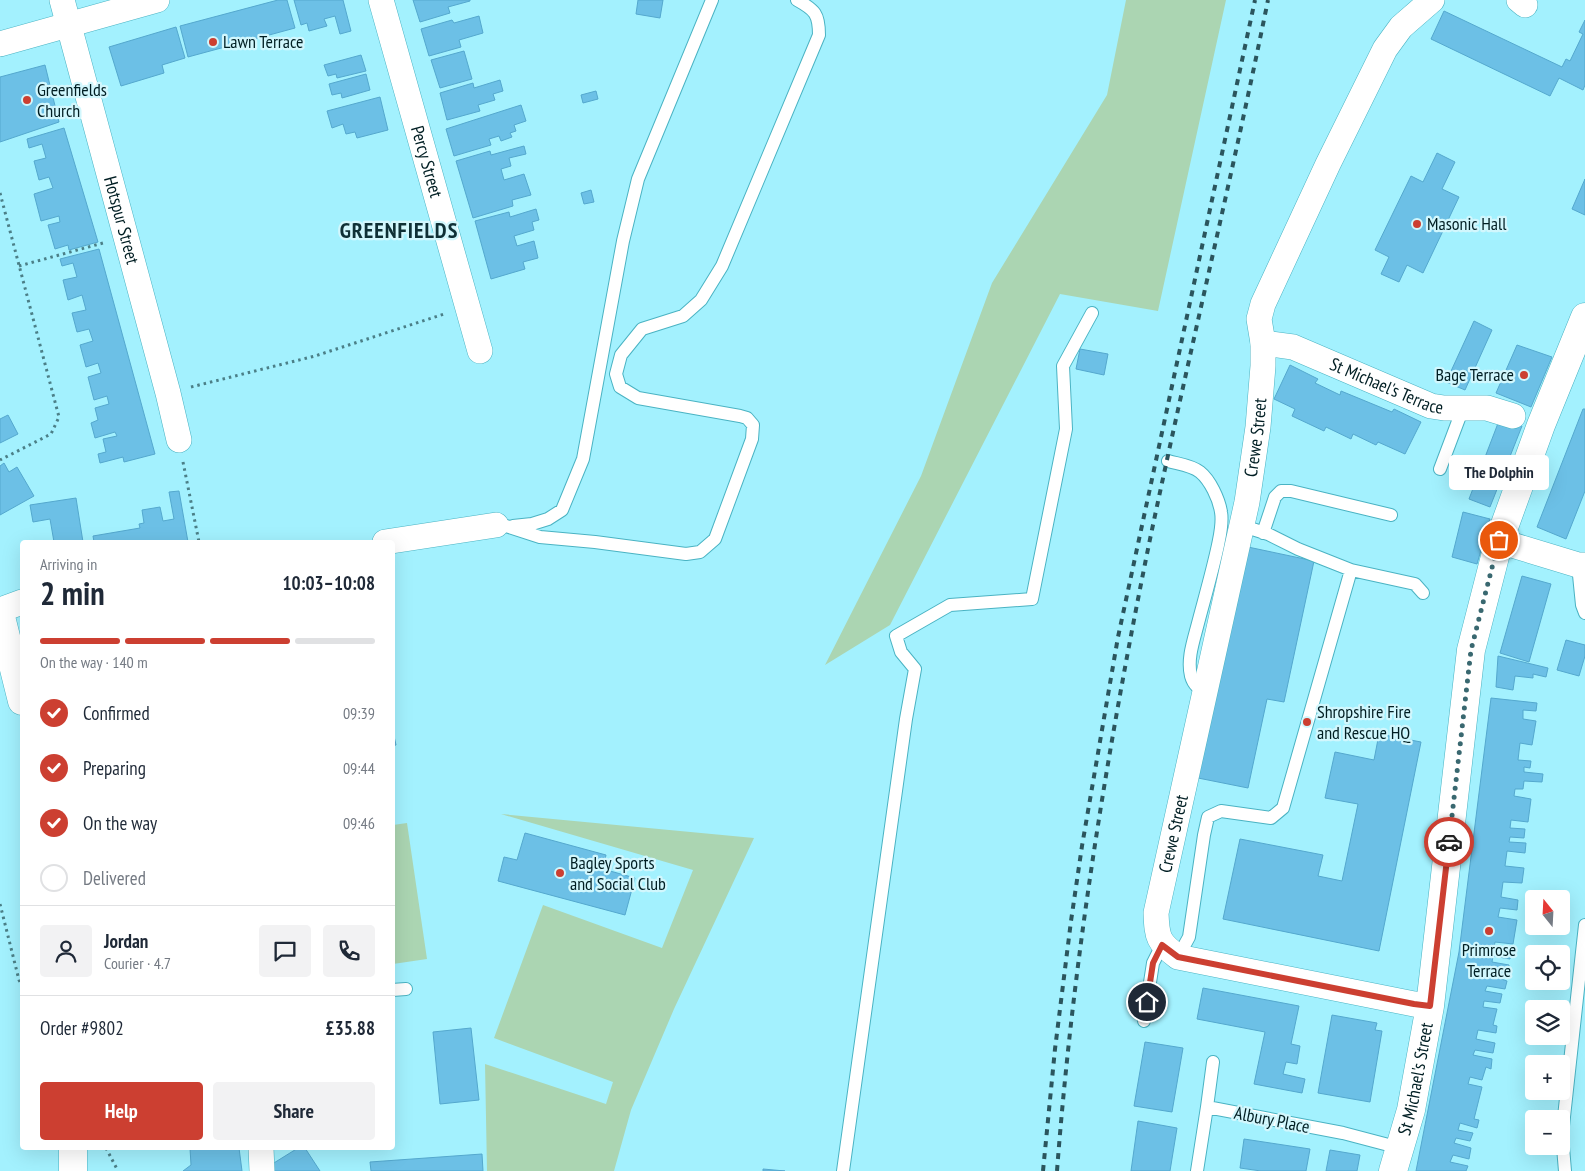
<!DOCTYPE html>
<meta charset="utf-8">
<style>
body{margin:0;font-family:"PT Sans Narrow",sans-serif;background:#f2f2f3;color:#1f2937;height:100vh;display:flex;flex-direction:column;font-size:19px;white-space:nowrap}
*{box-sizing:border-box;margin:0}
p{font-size:16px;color:#747a83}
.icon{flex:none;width:28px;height:28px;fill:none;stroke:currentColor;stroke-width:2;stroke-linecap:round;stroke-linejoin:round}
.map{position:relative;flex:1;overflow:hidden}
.drawer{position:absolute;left:20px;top:540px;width:375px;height:610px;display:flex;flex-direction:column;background:#fff;border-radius:5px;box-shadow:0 5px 20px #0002}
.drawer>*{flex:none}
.needle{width:32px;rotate:342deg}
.controls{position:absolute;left:1525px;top:890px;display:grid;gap:10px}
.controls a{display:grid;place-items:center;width:45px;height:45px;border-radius:5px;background:#fff;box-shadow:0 5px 20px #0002;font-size:25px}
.pin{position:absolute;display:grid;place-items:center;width:42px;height:42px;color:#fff;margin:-21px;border:2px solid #fff;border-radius:50%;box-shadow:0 1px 5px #0007}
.courier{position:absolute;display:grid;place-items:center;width:50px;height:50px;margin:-25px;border:4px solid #cc3f31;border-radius:50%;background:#fff;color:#222;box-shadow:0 1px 6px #0007}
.bubble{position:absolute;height:35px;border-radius:5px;background:#fff;box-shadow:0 5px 20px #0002;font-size:16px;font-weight:600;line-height:35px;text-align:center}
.head em{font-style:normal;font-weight:600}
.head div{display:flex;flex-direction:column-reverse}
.head{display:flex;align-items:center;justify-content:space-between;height:85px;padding:0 20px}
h1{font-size:32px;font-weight:600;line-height:38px}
.bar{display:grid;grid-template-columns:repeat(4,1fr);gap:8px 5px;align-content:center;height:60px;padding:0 20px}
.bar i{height:6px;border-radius:4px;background:#e0e1e3}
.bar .current{background:#cc3f31}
.bar p{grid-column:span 4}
.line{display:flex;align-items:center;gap:12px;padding:0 20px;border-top:1px solid #e0e1e3}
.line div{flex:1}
.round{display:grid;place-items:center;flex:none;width:52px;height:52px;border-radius:5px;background:#f2f2f3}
ol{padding:0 20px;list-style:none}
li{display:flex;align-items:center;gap:15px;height:55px}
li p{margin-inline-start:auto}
li .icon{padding:5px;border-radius:50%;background:#cc3f31;color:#fff;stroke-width:4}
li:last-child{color:#747a83}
li i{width:28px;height:28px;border:2px solid #e0e1e3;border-radius:50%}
.button{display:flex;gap:10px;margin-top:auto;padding:10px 20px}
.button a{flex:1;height:58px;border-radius:5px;background:#cc3f31;color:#fff;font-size:20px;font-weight:600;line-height:58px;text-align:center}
.button a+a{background:#f2f2f3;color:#1f2937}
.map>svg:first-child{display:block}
.green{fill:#abd5b2}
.building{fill:#6cc0e6;stroke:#54a8ce}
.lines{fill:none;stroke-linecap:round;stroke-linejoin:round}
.lane-casing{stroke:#4ab3c3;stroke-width:14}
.street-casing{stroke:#4ab3c3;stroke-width:26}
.primary-casing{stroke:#4ab3c3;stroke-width:29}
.path{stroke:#4b7f87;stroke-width:3;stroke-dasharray:2.5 4;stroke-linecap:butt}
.lane{stroke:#fff;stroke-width:12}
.street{stroke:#fff;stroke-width:25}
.primary{stroke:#fff;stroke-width:28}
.rail{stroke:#2b555d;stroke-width:4;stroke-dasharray:6 6;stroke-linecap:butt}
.done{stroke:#396870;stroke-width:5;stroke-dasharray:0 9}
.route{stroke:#cc3f31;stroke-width:6}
.poi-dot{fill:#cc3f31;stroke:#d2f7fd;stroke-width:2}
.labels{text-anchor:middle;stroke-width:4.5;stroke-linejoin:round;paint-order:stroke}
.poi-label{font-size:18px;fill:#001e23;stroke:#d2f7fd;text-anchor:start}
.street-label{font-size:18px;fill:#001e23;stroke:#d2f7fd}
.district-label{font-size:22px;font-weight:bold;letter-spacing:1px;fill:#0f3036;stroke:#d2f7fd}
</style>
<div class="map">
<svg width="1585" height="1171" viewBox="0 0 1585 1171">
<rect width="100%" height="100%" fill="#a3f1fe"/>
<path class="green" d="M1126 0H1226L1158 311 1060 294 890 625 825 665 921 476 992 283 1107 95Z
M501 814 754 838 674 1009 631 1110 614 1171H487L485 1064 606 1104 613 1082 494 1038 543 905 662 948 693 870Z
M407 823 427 959 393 964V825Z"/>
<path class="building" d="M278 0H287L295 28 188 57 180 26Z
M294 0H343L351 31 340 34 335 16 324 19 327 26 309 31 307 23 301 25Z
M413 0H470V1L448 7 450 13 420 22Z
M638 0H663L660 18 636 14Z
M1444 11 1562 67 1566 59 1570 61 1583 34 1579 32 1585 20V85L1583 90 1559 78 1550 96 1431 39Z
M479 16 483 33 459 40 461 47 429 56 421 29 452 20 454 23Z
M176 27 185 58 162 65 164 73 121 86 109 47Z
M464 51 472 79 440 88 431 60Z
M361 55 366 71 337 78 336 74 328 76 324 65Z
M45 65 59 122 0 142V77Z
M366 74 370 90 342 98 341 93 332 95 329 84Z
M500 80 503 91 493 94 495 100 478 105 480 111 447 120 440 93 473 83 474 88Z
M596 91 598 99 583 103 581 95Z
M380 97 388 130 357 138 355 132 346 134 343 124 332 128 327 111Z
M521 105 526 121 514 125 516 131 510 133 512 137 501 141 499 136 489 139 491 145 454 156 446 129Z
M64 128 98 242 69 250 68 245 55 249 48 225 60 222 59 216 41 221 34 194 53 188 49 177 39 180 34 161 46 158 42 144 29 148 27 139Z
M524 146 526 154 509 158 511 166 501 169 504 180 524 174 531 195 512 200 513 206 473 218 456 161 490 151 491 155Z
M1437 153 1455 162 1442 189 1459 197 1423 273 1407 265 1399 282 1381 274 1389 257 1375 250 1411 176 1423 182Z
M1585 179V215L1572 209Z
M591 190 594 202 584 204 581 193Z
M536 209 539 220 532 222 534 230 514 236 517 246 534 241 538 258 523 262 525 269 491 279 475 221 509 212 510 217Z
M99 249 155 454 124 462 123 457 100 463 98 454 106 452 103 439 117 436 115 432 95 438 91 423 98 420 95 408 109 404 107 396 94 400 88 377 101 373 98 363 86 367 80 345 93 341 89 329 77 332 72 313 86 310 82 295 68 300 63 280 77 277 73 263 62 266 60 259Z
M1474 321 1492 330 1465 390 1446 382Z
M1517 345 1552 357 1531 407 1496 393Z
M1080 349 1108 354 1104 375 1076 369Z
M1290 365 1318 379 1315 383 1340 395 1341 391 1392 412 1394 409 1421 422 1405 454 1378 442 1376 445 1353 434 1351 439 1326 427 1324 431 1292 416 1295 409 1274 399Z
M1583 409H1585V491L1566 539 1537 527Z
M8 415 18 434 0 443V419Z
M1500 418 1522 426 1490 507 1469 499Z
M4 463 9 472 17 467 34 496 0 515V466Z
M179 491 188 542H94L93 536 140 528 139 524 144 523 142 510 160 507 163 521 174 519 169 492Z
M76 498 83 542H54L50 519 33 522 30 505Z
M1463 512 1490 519 1477 564 1452 557Z
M1248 547 1314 561 1284 702 1267 699 1248 788 1198 778Z
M1522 576 1551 584 1529 662 1500 653Z
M1566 640 1585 645V656L1579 676 1557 670Z
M1498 656 1548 668 1546 677 1533 674V678L1515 676 1513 690 1496 687Z
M1491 698 1537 703 1536 711 1523 710V719L1536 721 1532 745 1520 743 1518 760 1531 761 1530 768 1524 767V772L1543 774 1542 782 1524 781 1523 789H1515L1514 796 1531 799 1528 822 1511 820 1510 828 1525 829 1524 838 1510 837 1509 842 1526 843 1525 853 1507 851 1505 866 1524 868 1522 883 1503 882 1501 897 1518 900 1517 910 1500 908 1498 917 1517 920 1513 944 1495 942 1494 948 1511 951 1510 959 1493 956 1492 962 1509 965 1508 974 1503 973 1501 979 1507 981 1505 989 1487 986 1485 991 1502 994 1500 1003 1484 1001 1483 1007 1497 1009 1493 1025 1497 1026 1496 1033 1478 1030 1476 1039 1495 1043 1493 1053 1475 1050 1473 1055 1492 1059 1491 1069 1486 1067 1482 1080 1470 1077 1468 1084 1482 1087 1474 1119 1479 1120 1477 1128 1460 1123 1458 1130 1473 1133 1470 1141 1456 1138 1454 1143 1471 1148 1469 1159 1453 1155 1450 1162 1468 1166 1466 1171H1416L1459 952Z
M392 727 396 745 392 746Z
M1379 734 1421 742 1379 951 1223 919 1240 839 1323 855 1318 876 1342 881 1358 804 1325 798 1335 752 1374 760Z
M525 833 606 855 603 869 635 878 625 915 498 881 504 857 517 860Z
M1203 988 1299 1006 1291 1044 1300 1046 1297 1064 1286 1062 1283 1074 1305 1079 1302 1093 1254 1084 1265 1032 1197 1019Z
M1332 1015 1377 1023 1375 1030 1382 1031 1370 1102 1318 1093Z
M471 1028 479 1100 440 1104 433 1032Z
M1145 1042 1183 1048 1172 1112 1134 1106Z
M1138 1121 1177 1128 1170 1171H1131Z
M1244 1139 1310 1149 1306 1171H1261L1240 1168Z
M190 1148H239L242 1171H183L191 1165Z
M298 1148H305L320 1171H272L269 1166Z
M1330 1150 1360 1155 1357 1171H1326Z
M482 1154 483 1171H371L370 1162Z
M763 1169 785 1171H763Z"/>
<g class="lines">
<defs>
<path id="lane" d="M1168 461C1178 464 1191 465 1200 472 1210 480 1219 499 1221 512 1223 523 1220 535 1218 545 1212 573 1204 600 1197 627 1193 642 1187 660 1191 676 1193 683 1198 689 1206 691
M1440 469 1463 408
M506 526 540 537 595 542 686 554 700 552 715 539 752 439 753 425 747 418 740 416 638 398 620 387 616 374 621 355 642 329 683 316 701 300 722 266 819 35C819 14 815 10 797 0
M513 526 532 524 548 519 562 510 583 459 623 241 638 179 712 0
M1243 526 1268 534 1298 549 1351 570 1415 584 1423 593
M1263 533 1275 497 1281 491H1291L1391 515
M1578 565 1582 605 1585 613
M1178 957 1189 937 1204 835 1208 817 1221 811 1271 818 1283 808 1351 570
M392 990 406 989
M1144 1021 1153 963 1162 945
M1207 1107 1213 1062
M843 1171 906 719 915 669 901 652 896 636 950 605 1032 599 1066 429 1063 366 1092 313
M1197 1171 1207 1107 1343 1133 1400 1148
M1565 1171 1562 1135 1585 925"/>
<g id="street">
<path id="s1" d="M62 0 168 393 179 440"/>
<path id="s2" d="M381 0 480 351"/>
<path d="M1519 0 1525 5"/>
<path d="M0 44 157 0"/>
<path id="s3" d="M1263 343 1293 347 1431 406 1444 408H1487L1513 416"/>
<path d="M1499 541 1578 565H1585"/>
<path d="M385 542 496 525"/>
<path d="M0 610 22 602"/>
<path id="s4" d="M1430 1006 1414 1004 1178 957C1158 942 1157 938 1156 913L1247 502 1258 427 1263 366V343L1259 319 1263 304 1328 164 1385 49 1401 27 1432 0"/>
<path d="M261 1148 262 1171"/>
</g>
<g id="primary">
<path d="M0 613 22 701"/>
<path d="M73 1148V1171"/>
<path id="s5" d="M1393 1171 1411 1110 1430 1006 1471 650 1499 541 1541 425 1585 317"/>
</g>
</defs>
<use href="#lane" class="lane-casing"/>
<use href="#street" class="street-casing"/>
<use href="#primary" class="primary-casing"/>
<path class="path" d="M0 193 59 417 51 434 0 460
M19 266 103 243
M191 387 315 356 444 314
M183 462 199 542
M0 904 19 980 22 986
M106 1148 118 1171"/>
<use href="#lane" class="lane"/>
<use href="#street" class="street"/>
<use href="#primary" class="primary"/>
<path class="rail" d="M1043 1171 1055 1049 1071 921 1082 846 1118 637 1255 0
M1057 1171C1073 960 1107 751 1149 544 1187 362 1231 182 1268 0"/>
</g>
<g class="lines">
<path class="done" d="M1449 842 1471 650 1499 540"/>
<path class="route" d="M1147 1002 1153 963 1162 945 1178 957 1414 1004 1430 1006 1449 842"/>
</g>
<g class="poi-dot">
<circle cx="213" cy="42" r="5"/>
<circle cx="27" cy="100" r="5"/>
<circle cx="1417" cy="224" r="5"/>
<circle cx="1524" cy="375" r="5"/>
<circle cx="1307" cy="722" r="5"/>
<circle cx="560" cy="873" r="5"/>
<circle cx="1489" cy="931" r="5"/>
</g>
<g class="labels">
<g class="poi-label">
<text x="223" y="48">Lawn Terrace</text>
<text x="37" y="96">Greenfields<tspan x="37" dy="21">Church</tspan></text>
<text x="1427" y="230">Masonic Hall</text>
<text x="1514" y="381" text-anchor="end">Bage Terrace</text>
<text x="1317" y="718">Shropshire Fire<tspan x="1317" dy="21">and Rescue HQ</tspan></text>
<text x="570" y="869">Bagley Sports<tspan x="570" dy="21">and Social Club</tspan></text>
<text x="1489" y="956" text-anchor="middle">Primrose<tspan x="1489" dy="21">Terrace</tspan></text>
</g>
<g class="street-label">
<text dy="6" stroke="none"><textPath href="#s2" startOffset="168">Percy Street</textPath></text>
<text dy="6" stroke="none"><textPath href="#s1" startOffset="228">Hotspur Street</textPath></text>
<text dy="6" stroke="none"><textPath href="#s3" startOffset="132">St Michael's Terrace</textPath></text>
<text dy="6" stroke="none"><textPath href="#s4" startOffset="795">Crewe Street</textPath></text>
<text dy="6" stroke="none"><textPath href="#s4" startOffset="390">Crewe Street</textPath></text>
<text dy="6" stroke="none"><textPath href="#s5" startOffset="95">St Michael's Street</textPath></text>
<text transform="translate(1272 1120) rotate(11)" y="6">Albury Place</text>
</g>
<g class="district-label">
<text x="399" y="238">GREENFIELDS</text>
</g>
</g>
</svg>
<div class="controls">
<a><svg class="needle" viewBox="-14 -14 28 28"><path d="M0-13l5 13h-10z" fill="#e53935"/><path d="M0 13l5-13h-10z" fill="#747a83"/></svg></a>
<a><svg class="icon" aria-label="locate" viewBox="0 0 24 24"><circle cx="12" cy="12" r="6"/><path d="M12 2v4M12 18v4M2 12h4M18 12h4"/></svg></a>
<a><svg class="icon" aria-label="layers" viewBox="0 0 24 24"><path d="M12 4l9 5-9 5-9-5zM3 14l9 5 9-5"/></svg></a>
<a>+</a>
<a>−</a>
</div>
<div class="pin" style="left:1499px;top:540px;background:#ea580c"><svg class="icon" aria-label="bag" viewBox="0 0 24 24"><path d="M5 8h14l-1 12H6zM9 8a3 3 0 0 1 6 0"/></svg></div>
<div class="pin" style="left:1147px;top:1002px;background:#1f2937"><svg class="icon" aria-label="home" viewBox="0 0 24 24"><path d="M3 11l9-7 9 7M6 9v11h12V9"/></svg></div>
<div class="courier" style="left:1449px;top:842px"><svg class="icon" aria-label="car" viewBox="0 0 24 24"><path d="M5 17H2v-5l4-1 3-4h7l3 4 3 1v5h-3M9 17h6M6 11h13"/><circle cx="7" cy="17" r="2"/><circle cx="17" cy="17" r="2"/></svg></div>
<div class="bubble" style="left:1449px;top:455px;width:100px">The Dolphin</div>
<section class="drawer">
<div class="head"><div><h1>2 min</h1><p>Arriving in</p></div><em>10:03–10:08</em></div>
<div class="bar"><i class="current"></i><i class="current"></i><i class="current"></i><i></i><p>On the way · 140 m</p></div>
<ol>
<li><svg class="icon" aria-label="check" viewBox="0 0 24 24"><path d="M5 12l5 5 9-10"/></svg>Confirmed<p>09:39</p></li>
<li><svg class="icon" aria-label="check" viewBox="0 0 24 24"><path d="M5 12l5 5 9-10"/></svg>Preparing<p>09:44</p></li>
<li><svg class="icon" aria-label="check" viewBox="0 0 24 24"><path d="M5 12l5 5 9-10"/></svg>On the way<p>09:46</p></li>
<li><i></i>Delivered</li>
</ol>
<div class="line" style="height:90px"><a class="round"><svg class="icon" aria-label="person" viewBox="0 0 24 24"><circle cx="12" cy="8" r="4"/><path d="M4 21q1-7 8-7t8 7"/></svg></a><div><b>Jordan</b><p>Courier · 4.7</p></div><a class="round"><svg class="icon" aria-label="chat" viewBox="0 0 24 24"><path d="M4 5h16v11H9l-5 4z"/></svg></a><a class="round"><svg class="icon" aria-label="phone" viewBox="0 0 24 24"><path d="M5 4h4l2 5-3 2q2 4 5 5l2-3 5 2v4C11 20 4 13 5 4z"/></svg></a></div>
<div class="line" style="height:65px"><div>Order #9802</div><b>£35.88</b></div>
<div class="button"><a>Help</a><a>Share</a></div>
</section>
</div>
